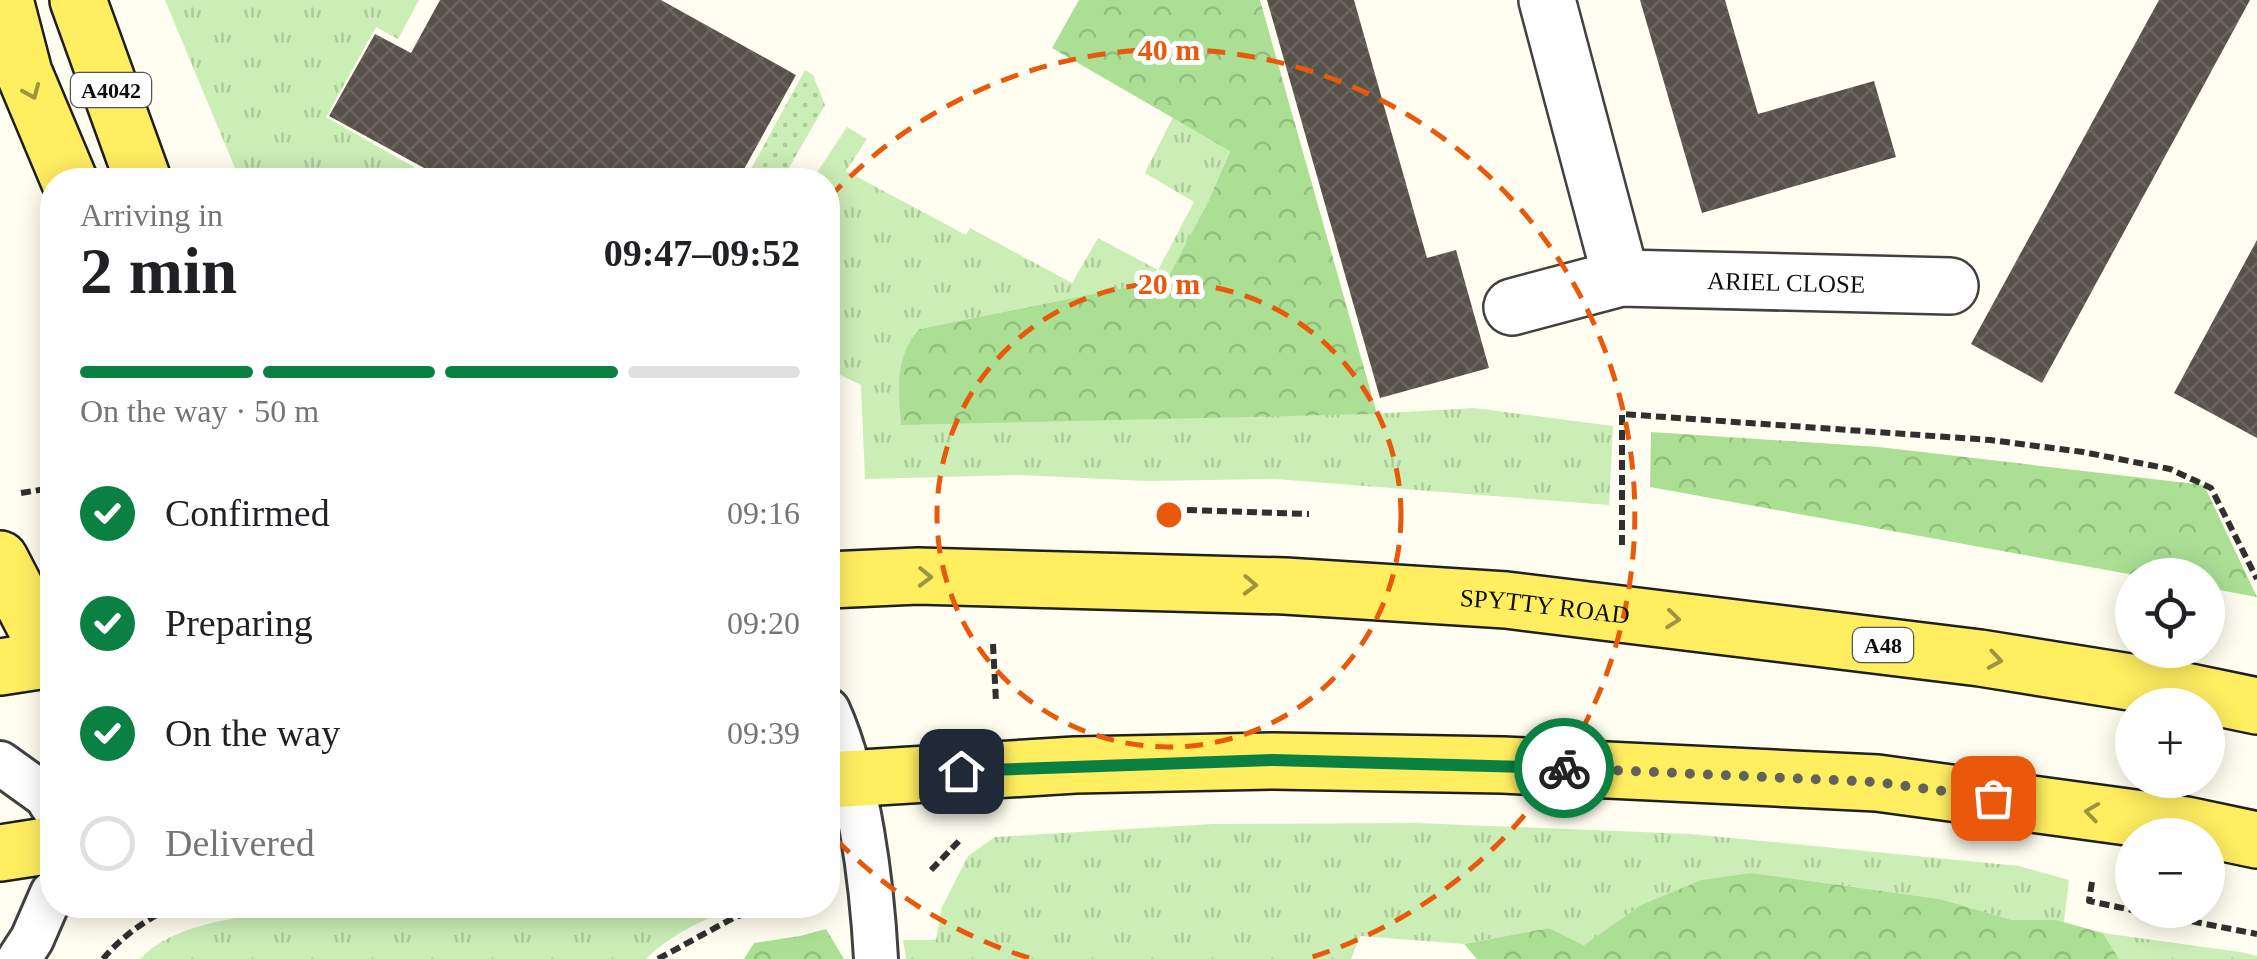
<!DOCTYPE html>
<meta charset="utf-8">
<style>
body{margin:0;font-family:"Times New Roman",serif;background:#f2f2f2;color:#202124;height:100vh;display:flex;flex-direction:column;font-size:38px;white-space:nowrap}
*{box-sizing:border-box;margin:0}
p{font-size:32px;color:#757577}
.icon{flex:none;width:55px;height:55px;fill:none;stroke:currentColor;stroke-width:2;stroke-linecap:round;stroke-linejoin:round}
.map{position:relative;flex:1;overflow:hidden}
.details{position:absolute;left:40px;top:168px;width:800px;height:750px;display:flex;flex-direction:column;background:#fff;border-radius:40px;box-shadow:0 5px 25px #0003}
.details>*{flex:none}
.tools{position:absolute;left:2115px;top:558px;display:grid;gap:20px}
.tools a{display:grid;place-items:center;width:110px;height:110px;border-radius:50%;background:#fff;box-shadow:0 5px 25px #0003;font-size:50px}
.pin{position:absolute;display:grid;place-items:center;width:85px;height:85px;color:#fff;margin:-42px;border-radius:20px;box-shadow:0 5px 15px #0006}
.courier{position:absolute;display:grid;place-items:center;width:100px;height:100px;margin:-50px;border:8px solid #0b8043;border-radius:50%;background:#fff;color:#222;box-shadow:0 2px 12px #0007}
.headline em{font-style:normal;font-weight:700}
.headline div{display:flex;flex-direction:column-reverse}
.headline{display:flex;align-items:center;justify-content:space-between;height:170px;padding:0 40px}
h1{font-size:65px;font-weight:700;line-height:75px}
.bar{display:grid;grid-template-columns:repeat(4,1fr);gap:15px 10px;align-content:center;height:120px;padding:0 40px}
.bar i{height:12px;border-radius:8px;background:#e0e0e0}
.bar .current{background:#0b8043}
.bar p{grid-column:span 4}
ol{padding:0 40px;list-style:none}
li{display:flex;align-items:center;gap:30px;height:110px}
li p{margin-inline-start:auto}
li .icon{padding:10px;border-radius:50%;background:#0b8043;color:#fff;stroke-width:4}
li:last-child{color:#757577}
li i{width:55px;height:55px;border:5px solid #e0e0e0;border-radius:50%}
.map>svg:first-child{display:block}
.grass{fill:url(#grass-tufts)}
.forest{fill:url(#forest-crowns)}
.garden{fill:url(#garden-dots)}
.building{fill:url(#building-cross-hatch)}
.lines{fill:none;stroke-linecap:round;stroke-linejoin:round}
.lane-casing{stroke:#414141;stroke-width:48}
.street-casing{stroke:#414141;stroke-width:60}
.primary-casing{stroke:#1f1f1f;stroke-width:60}
.path{stroke:#303030;stroke-width:6;stroke-dasharray:10 5;stroke-linecap:butt}
.lane{stroke:#fff;stroke-width:42}
.street{stroke:#fff;stroke-width:55}
.primary{stroke:#ffee60;stroke-width:55}
.oneway{stroke:#9f943f}
.done{stroke:#62625d;stroke-width:10;stroke-dasharray:0 18}
.route{stroke:#0b8043;stroke-width:12}
.ring{fill:none;stroke:#e8590c;stroke-width:5;stroke-dasharray:18 12}
.labels{text-anchor:middle;stroke-width:10;stroke-linejoin:round;paint-order:stroke}
.shield{fill:#fff;stroke:#565656;stroke-width:2.5}
.shield-label{font-size:22px;font-weight:bold;fill:#0e0e0e}
.street-label{font-size:25px;fill:#0e0e0e;stroke:#fff}
.centre{fill:#e8590c;stroke:#fff;stroke-width:5}
.ring-label{font-size:30px;text-anchor:middle;font-weight:bold;fill:#e8590c;stroke:#fff;stroke-width:10;stroke-linejoin:round;paint-order:stroke}
</style>
<div class="map">
<svg width="2257" height="959" viewBox="0 0 2257 959">
<defs>
<pattern id="grass-tufts" width="24" height="20" patternUnits="userSpaceOnUse" patternTransform="scale(2.5)"><rect width="24" height="20" fill="#cbedb6"/><path d="M3 7l-1-3M5 7V3M7 7l1-3M15 17l-1-3M17 17v-4M19 17l1-3" fill="none" stroke="#adca9b"/></pattern>
<pattern id="forest-crowns" width="20" height="18" patternUnits="userSpaceOnUse" patternTransform="scale(2.5)"><rect width="20" height="18" fill="#abdf94"/><path d="M2 6a3 3 0 1 1 6 0M12 15a3 3 0 1 1 6 0" fill="none" stroke="#92be7e"/></pattern>
<pattern id="garden-dots" width="8" height="8" patternUnits="userSpaceOnUse" patternTransform="scale(2.5)"><rect width="8" height="8" fill="#cbedb6"/><path d="M2 2h.1M6 6h.1" fill="none" stroke="#adca9b" stroke-width="1.8" stroke-linecap="round"/></pattern>
<pattern id="building-cross-hatch" width="8" height="8" patternUnits="userSpaceOnUse" patternTransform="scale(2.5)"><rect width="8" height="8" fill="#58514a"/><path d="M0 0l8 8M0 8l8-8" fill="none" stroke="#6b6560"/></pattern>
</defs>
<rect width="100%" height="100%" fill="#fffef0"/>
<path class="grass" d="M165 0H419L398 39 376 27 326 117 414 167 407 180H240Z
M1173 117 1230 150 1208 202 1167 279 919 329 1025 421 1369 414 1474 408 1613 426 1609 505 1275 479 1147 481 1019 475 865 479 861 385 828 369V180H812L847 127 867 139 846 171 966 235 970 228 1072 283 1098 238 1158 270 1194 202 1145 173Z
M1417 823 1690 834 2019 866 2069 880 2064 922 2012 920 1940 899 1752 873 1641 905 1584 945 1549 928 1464 944 1360 936 1351 959H906L903 940H936L942 907 968 856 995 837 1213 824Z
M326 905H746C712 914 671 934 646 959H140C181 915 271 916 326 905Z
M2103 933 2240 952 2257 956V959H2119Z"/>
<path class="forest" d="M1079 0H1260L1377 414 901 425C898 389 895 357 919 329L1167 279 1208 202 1230 151 1052 48Z
M1651 432 1879 447 2204 485 2257 597 2208 588V575H2134L1650 487Z
M1752 873 1940 899 2012 920H2056L2103 933 2119 959H1477L1464 944 1549 928 1584 945 1641 905 1702 880Z
M826 929 844 959H744L754 943 800 936Z"/>
<path class="garden" d="M805 70 813 75 825 105 782 180H745Z"/>
<path class="building" d="M440 0H661L796 75 738 180H446L329 116 375 34 411 53Z
M1267 0H1354L1427 258 1456 250 1489 368 1380 398Z
M1640 0H1725L1758 114 1874 81 1896 157 1702 213Z
M2159 0H2250L2042 383 1971 344Z
M2257 240V438L2174 393Z"/>
<g class="lines">
<defs>
<path id="lane" d="M828 710C859 778 872 884 876 959
M0 763 46 796 52 806
M19 959 32 939 52 893"/>
<g id="street">
<path d="M1547 0 1621 278"/>
<path id="s1" d="M1512 307 1621 278 1950 286"/>
</g>
<g id="primary">
<path d="M5 0 24 73 69 180"/>
<path d="M78 0 143 180"/>
<path d="M0 559 52 659"/>
<path id="s2" d="M828 580 918 576 1285 586 1506 600 1980 658 2180 690 2257 706"/>
<path d="M0 667 52 659"/>
<path d="M828 780 1075 765 1273 761 1503 765 1877 783 2186 825 2257 840"/>
<path d="M0 853 52 845"/>
</g>
</defs>
<use href="#lane" class="lane-casing"/>
<use href="#street" class="street-casing"/>
<use href="#primary" class="primary-casing"/>
<path class="path" d="M21 493 52 488
M1157 509 1309 514
M1622 545V414L1990 440 2083 452 2170 469 2211 488 2257 579
M993 644 996 702
M931 870 960 840
M2092 882 2089 901 2132 910
M2133 910 2257 934
M103 959C122 936 151 915 179 905
M658 959 735 917 777 905"/>
<use href="#lane" class="lane"/>
<use href="#street" class="street"/>
<use href="#primary" class="primary"/>
</g>
<defs><path id="oneway-chevron" d="M-2-3.5L2.5 0L-2 3.5" fill="none" stroke-width="1.6" stroke-linecap="round" stroke-linejoin="round" transform="scale(2.5)"/></defs>
<g class="oneway">
<use href="#oneway-chevron" transform="translate(32 92) rotate(67)"/>
<use href="#oneway-chevron" transform="translate(925 577) rotate(1)"/>
<use href="#oneway-chevron" transform="translate(1250 585) rotate(2)"/>
<use href="#oneway-chevron" transform="translate(1673 619) rotate(6)"/>
<use href="#oneway-chevron" transform="translate(1995 660) rotate(9)"/>
<use href="#oneway-chevron" transform="translate(2092 812) rotate(-172)"/>
</g>
<g class="lines">
<path class="done" d="M1564 768 1877 782 1993 798"/>
<path class="route" d="M961 771 1273 760 1564 768"/>
</g>
<g class="ring">
<circle cx="1169" cy="515" r="232"/>
<path d="M1029 958A465 465 0 0 1 829 832M829 198A465 465 0 1 1 1309 958"/>
</g>
<g class="labels">
<g class="shield">
<rect x="71" y="73" width="80" height="34" rx="8"/>
<rect x="1853" y="628" width="60" height="34" rx="8"/>
</g>
<g class="shield-label">
<text x="111" y="98">A4042</text>
<text x="1883" y="653">A48</text>
</g>
<g class="street-label">
<text dy="9" stroke="none"><textPath href="#s1" startOffset="278">ARIEL CLOSE</textPath></text>
<text dy="9" stroke="none"><textPath href="#s2" startOffset="718">SPYTTY ROAD</textPath></text>
</g>
</g>
<circle cx="1169" cy="515" r="15" class="centre"/>
<g class="ring-label">
<text x="1169" y="60">40 m</text>
<text x="1169" y="294">20 m</text>
</g>
</svg>
<div class="tools">
<a><svg class="icon" aria-label="locate" viewBox="0 0 24 24"><circle cx="12" cy="12" r="6"/><path d="M12 2v4M12 18v4M2 12h4M18 12h4"/></svg></a>
<a>+</a>
<a>−</a>
</div>
<div class="pin" style="left:1993px;top:798px;background:#ea580c"><svg class="icon" aria-label="bag" viewBox="0 0 24 24"><path d="M5 8h14l-1 12H6zM9 8a3 3 0 0 1 6 0"/></svg></div>
<div class="pin" style="left:961px;top:771px;background:#1f2937"><svg class="icon" aria-label="home" viewBox="0 0 24 24"><path d="M3 11l9-7 9 7M6 9v11h12V9"/></svg></div>
<div class="courier" style="left:1564px;top:768px"><svg class="icon" aria-label="bike" viewBox="0 0 24 24"><circle cx="6" cy="16" r="4"/><circle cx="18" cy="16" r="4"/><path d="M6 16l4-8h5l3 8M10 8l3 8H6M13 5h3"/></svg></div>
<section class="details">
<div class="headline"><div><h1>2 min</h1><p>Arriving in</p></div><em>09:47–09:52</em></div>
<div class="bar"><i class="current"></i><i class="current"></i><i class="current"></i><i></i><p>On the way · 50 m</p></div>
<ol>
<li><svg class="icon" aria-label="check" viewBox="0 0 24 24"><path d="M5 12l5 5 9-10"/></svg>Confirmed<p>09:16</p></li>
<li><svg class="icon" aria-label="check" viewBox="0 0 24 24"><path d="M5 12l5 5 9-10"/></svg>Preparing<p>09:20</p></li>
<li><svg class="icon" aria-label="check" viewBox="0 0 24 24"><path d="M5 12l5 5 9-10"/></svg>On the way<p>09:39</p></li>
<li><i></i>Delivered</li>
</ol>
</section>
</div>
